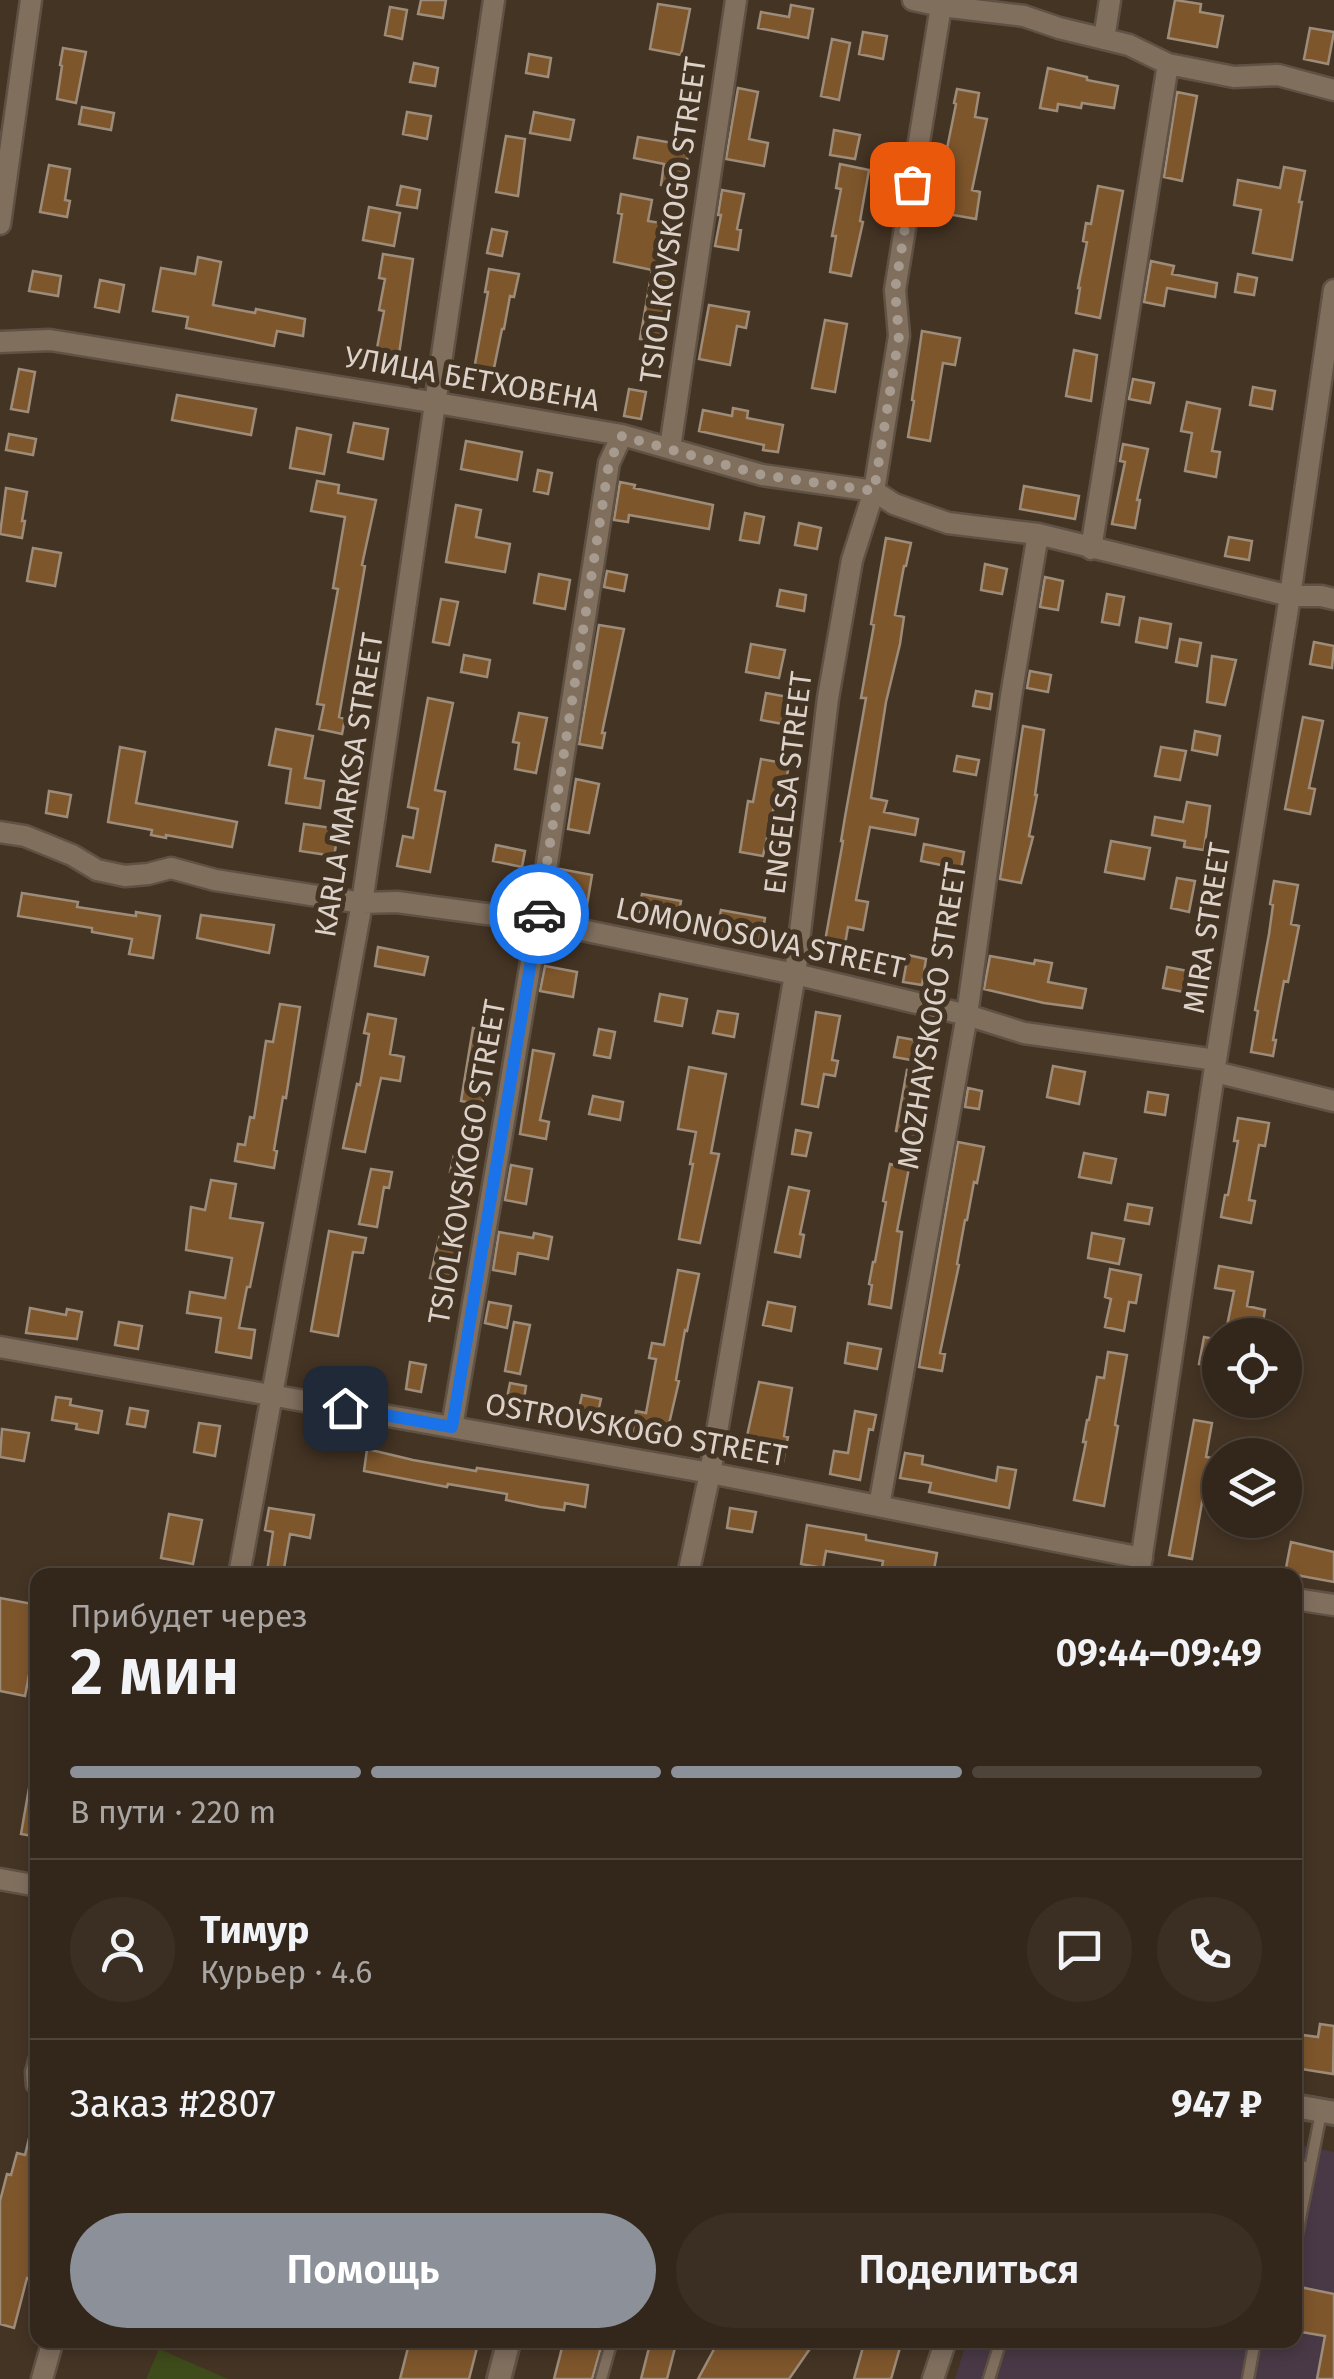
<!DOCTYPE html>
<html lang="ru">
<meta charset="utf-8">
<style>
body{margin:0;font-family:"Fira Sans",sans-serif;background:#3b2f24;color:#f1f3f6;height:100vh;display:flex;flex-direction:column;font-size:38px;white-space:nowrap}
*{box-sizing:border-box;margin:0}
p{font-size:32px;color:#a9a5a3}
.icon{flex:none;width:55px;height:55px;fill:none;stroke:currentColor;stroke-width:2;stroke-linecap:round;stroke-linejoin:round}
.map{position:relative;flex:1;overflow:hidden}
.panel{position:absolute;left:30px;top:1568px;width:1272px;height:780px;display:flex;flex-direction:column;background:#33271b;border-radius:20px;box-shadow:0 5px 15px #0003,0 0 0 2px #4e443a}
.panel>*{flex:none}
.fabs{position:absolute;left:1202px;top:1318px;display:grid;gap:20px}
.fabs a{display:grid;place-items:center;width:100px;height:100px;border-radius:50%;background:#33271b;box-shadow:0 5px 15px #0003,0 0 0 2px #4e443a;font-size:50px}
.pin{position:absolute;display:grid;place-items:center;width:85px;height:85px;color:#fff;margin:-42px;border-radius:20px;box-shadow:0 5px 15px #0006}
.courier{position:absolute;display:grid;place-items:center;width:100px;height:100px;margin:-50px;border:8px solid #1a73e8;border-radius:50%;background:#fff;color:#222;box-shadow:0 2px 12px #0007}
.summary em{font-style:normal;font-weight:600}
.summary div{display:flex;flex-direction:column-reverse}
.summary{display:flex;align-items:center;justify-content:space-between;height:170px;padding:0 40px}
h1{font-size:65px;font-weight:600;line-height:75px}
.bar{display:grid;grid-template-columns:repeat(4,1fr);gap:15px 10px;align-content:center;height:120px;padding:0 40px}
.bar i{height:12px;border-radius:8px;background:#4e443a}
.bar .selected{background:#8c9099}
.bar p{grid-column:span 4}
.line{display:flex;align-items:center;gap:25px;padding:0 40px;border-top:2px solid #4e443a}
.line div{flex:1}
.round{display:grid;place-items:center;flex:none;width:105px;height:105px;border-radius:52px;background:#3b2f24}
.button{display:flex;gap:20px;margin-top:auto;padding:20px 40px}
.button a{flex:1;height:115px;border-radius:60px;background:#8c9099;color:#fff;font-size:40px;font-weight:600;line-height:115px;text-align:center}
.button a+a{background:#3b2f24;color:#f1f3f6}
.map>svg:first-child{display:block}
.medical{fill:#493946}
.green{fill:#3e4b1a}
.building{fill:#7e562c;stroke:#9e8c7a;stroke-width:2.5}
.lines{fill:none;stroke-linecap:round;stroke-linejoin:round}
.service-casing{stroke:#5f5245;stroke-width:15}
.minor-casing{stroke:#5f5245;stroke-width:25}
.tertiary-casing{stroke:#5f5245;stroke-width:28}
.service{stroke:#816f5e;stroke-width:10}
.minor{stroke:#816f5e;stroke-width:20}
.tertiary{stroke:#816f5e;stroke-width:22}
.done{stroke:#a79b8f;stroke-width:10;stroke-dasharray:0 18}
.route{stroke:#1a73e8;stroke-width:12}
.labels{text-anchor:middle;stroke-width:10;stroke-linejoin:round;paint-order:stroke}
.street-label{font-size:30px;fill:#dcd2c9;stroke:#443424}
</style>
<div class="map">
<svg width="1334" height="2379" viewBox="0 0 1334 2379">
<rect width="100%" height="100%" fill="#443424"/>
<path class="medical" d="M1295 2144 1334 2152V2379H955L967 2340H1295Z"/>
<path class="green" d="M159 2349 228 2379H146Z"/>
<path class="building" d="M421 0H446L443 18 418 14Z
M1175 0 1201 4 1200 12 1223 16 1217 47 1168 38Z
M658 4 690 9 681 55 650 49Z
M791 5 813 9 808 38 758 28 761 12 789 17Z
M390 7 407 10 402 39 385 35Z
M1310 28 1334 32 1328 64 1304 59Z
M863 32 887 36 883 59 859 54Z
M832 39 850 43 839 100 821 96Z
M63 48 86 52 76 103 57 99 62 66 60 65Z
M529 54 551 58 548 77 526 73Z
M414 63 438 68 435 86 410 82Z
M1048 68 1087 77V80L1118 86 1114 108 1082 103 1081 108 1058 104 1057 111 1040 108Z
M738 88 758 92 749 139 768 143 764 166 726 159Z
M957 89 979 93 975 117 987 119 972 190 980 192 976 219 942 213 948 180 941 178 956 104 954 103Z
M680 91 700 95 698 110 677 106Z
M1177 92 1197 96 1182 181 1164 177Z
M82 107 114 113 111 130 79 124Z
M407 112 431 116 427 139 403 134Z
M534 112 574 120 570 140 530 133Z
M834 130 860 135 855 159 830 155Z
M506 136 525 139 518 196 496 192Z
M638 137 690 146 681 188 661 185 664 164 634 158Z
M840 164 869 170 860 221 863 222 851 276 830 272 836 236H832L841 189 836 188Z
M49 165 70 169 65 200 70 201 67 217 40 212Z
M1284 167 1305 171 1299 202H1302L1292 260 1253 253 1261 210 1234 205 1238 180 1280 188Z
M401 186 420 190 417 208 397 205Z
M1098 186 1123 191 1100 318 1076 313 1080 288H1078L1087 242 1083 241 1086 223 1091 224Z
M722 190 744 194 737 229 741 230 738 250 715 246 721 215H718Z
M621 194 652 200 648 221 680 226 666 296 669 297 661 343 640 339 652 270 614 262 622 214 618 213Z
M369 207 400 213 394 246 363 240Z
M492 229 507 232 502 256 487 253Z
M383 254 413 259 397 368 374 364 384 311 379 310 385 279 379 278Z
M198 257 221 262 213 305 255 313 256 309 305 319 303 336 277 331 274 346 186 328 188 317 153 311 161 268 195 274Z
M1151 261 1174 266 1172 274 1217 283 1215 297 1167 288 1164 306 1144 302Z
M489 269 519 274 514 297 510 296 504 329H502L492 378 473 375 488 292H485Z
M33 271 61 276 58 296 29 291Z
M1238 274 1257 278 1254 295 1235 292Z
M100 280 124 285 119 312 95 307Z
M709 305 749 312 746 328 737 326 730 365 699 359Z
M825 320 847 324 835 392 812 388Z
M922 331 960 338 955 365 943 363 930 441 908 437 914 401 912 400Z
M1074 350 1097 355 1091 401 1066 396Z
M19 369 35 372 28 412 11 409Z
M1133 379 1154 383 1150 403 1129 399Z
M1253 387 1275 391 1272 409 1250 405Z
M629 389 646 392 641 419 624 416Z
M177 395 256 409 251 435 172 420Z
M1187 402 1220 409 1212 451 1220 452 1216 477 1185 471 1192 433 1181 431Z
M733 408 748 411 747 418 783 425 778 452 763 450 764 445 699 431 703 410 732 416Z
M354 423 388 429 383 459 348 452Z
M297 428 331 435 324 474 290 468Z
M9 434 36 439 33 455 6 450Z
M466 441 522 452 517 480 461 469Z
M1123 444 1148 449 1137 500H1140L1135 528 1112 524 1125 462 1120 461Z
M538 470 552 473 548 494 534 491Z
M317 481 339 485 338 493 376 500 362 565 365 566 339 717 345 719 342 734 319 729 324 705 317 704 338 589 333 588 345 517 311 511Z
M620 482 635 485 634 488 713 505 709 529 629 515 628 522 614 520Z
M1024 486 1079 496 1075 519 1020 509Z
M6 488 27 492 22 521H25L22 538 0 534Z
M456 505 481 510 476 537 510 544 505 572 446 562Z
M745 513 764 517 759 543 740 540Z
M799 523 821 528 817 549 795 545Z
M1229 537 1252 541 1249 560 1225 556Z
M886 538 911 543 906 566H904L895 615 904 617 900 644 886 702 871 798 887 801 884 812 918 819 915 835 870 827 856 900 868 902 863 930 848 927 842 962 822 958 843 841H841L845 817 866 698H861L874 625 871 624Z
M33 548 61 553 55 586 27 581Z
M985 564 1007 569 1002 594 981 590Z
M607 571 627 575 624 591 604 587Z
M539 574 570 580 565 609 534 603Z
M1045 577 1063 581 1058 610 1040 607Z
M780 590 806 595 804 611 777 606Z
M1107 594 1124 597 1119 625 1102 622Z
M441 599 458 602 449 645 433 642Z
M1140 618 1171 624 1167 648 1136 642Z
M599 625 624 629 602 733H605L602 748 579 744Z
M1180 639 1201 643 1197 666 1176 662Z
M1314 642 1334 646 1332 668 1310 664Z
M751 644 785 650 779 678 746 672Z
M464 655 490 660 487 677 461 672Z
M1212 656 1236 660 1225 705 1207 702Z
M1030 671 1051 675 1048 692 1027 688Z
M976 691 992 694 990 709 973 706Z
M766 693 788 697 783 724 761 720Z
M428 698 453 703 435 790 445 792 430 872 397 866 403 836 413 838 418 809 408 807Z
M519 713 547 718 536 773 515 769 519 743 513 742Z
M1303 717 1323 721 1309 788 1315 789 1310 814 1285 809Z
M1023 726 1044 730 1035 795H1037L1029 836 1033 837 1021 883 1000 879Z
M276 729 313 736 305 778 324 781 320 808 286 803 291 769 269 765Z
M1195 731 1220 736 1217 755 1192 750Z
M120 747 145 752 136 803 237 822 232 847 166 835V838L151 835 152 830 108 822Z
M1161 747 1186 751 1180 780 1155 776Z
M957 756 979 760 976 775 954 771Z
M761 759 789 764 784 794 777 793 763 856 740 852 748 801 753 802Z
M576 779 599 784 589 833 568 829Z
M49 791 71 795 67 817 46 813Z
M1187 802 1210 806 1204 850 1184 847 1185 841 1152 835 1155 817 1183 822Z
M304 824 339 829 334 856 300 851Z
M1111 841 1150 848 1144 879 1105 872Z
M924 844 964 852 961 869 921 861Z
M496 845 525 851 522 867 493 861Z
M560 869 592 875 587 905 555 900Z
M1177 878 1195 881 1189 912 1171 908Z
M1274 881 1298 885 1291 924 1299 926 1288 982 1284 981 1273 1040H1276L1273 1056 1251 1052 1258 1011 1255 1010 1269 934 1273 905 1270 904Z
M22 893 78 902 77 907 136 916V912L160 916 153 958 129 954 132 939 92 932V928L18 916Z
M642 894 681 901 678 919 638 912Z
M721 910 765 918 761 942 716 933Z
M201 915 274 925 269 953 197 938Z
M378 947 428 957 424 975 375 966Z
M908 955 926 959 922 985 903 982Z
M990 956 1034 964 1035 960 1052 963 1048 982 1086 989 1082 1008 1044 1003 984 989Z
M545 966 577 972 573 997 540 991Z
M1167 967 1188 971 1184 992 1163 988Z
M660 994 687 999 682 1026 655 1021Z
M280 1004 300 1007 286 1098 283 1097 274 1150 277 1151 274 1168 235 1161 238 1144 245 1145 250 1117 254 1118 266 1041 273 1042Z
M718 1011 738 1014 734 1037 713 1033Z
M816 1012 840 1016 832 1060 838 1061 835 1076 824 1074 818 1107 802 1104Z
M368 1014 396 1019 390 1054 404 1057 400 1081 381 1078 365 1152 343 1148 357 1084 360 1085 369 1034 364 1033Z
M473 1028 494 1032 482 1105 461 1101Z
M599 1029 615 1032 610 1058 594 1055Z
M898 1037 915 1040 911 1060 894 1057Z
M533 1050 554 1054 540 1120 549 1122 546 1139 520 1134Z
M1053 1066 1085 1072 1079 1104 1047 1097Z
M689 1067 726 1074 711 1153 719 1154 700 1243 679 1239 693 1164H690L696 1132 678 1129Z
M907 1070 930 1074 917 1135 896 1131Z
M968 1088 982 1091 979 1109 965 1107Z
M1148 1092 1168 1095 1165 1115 1145 1112Z
M593 1096 623 1102 620 1120 589 1114Z
M1238 1118 1269 1123 1265 1146 1259 1145 1249 1200 1255 1201 1251 1223 1221 1217 1225 1195H1228L1238 1141H1234Z
M796 1130 811 1133 806 1156 792 1154Z
M958 1142 984 1147 977 1183 974 1182 967 1220H965L957 1264 959 1265 940 1353 945 1354 942 1371 919 1367Z
M1084 1153 1116 1159 1111 1183 1079 1177Z
M454 1155 472 1158 468 1176 450 1172Z
M890 1164 909 1168 897 1231 902 1232 891 1308 869 1304 872 1285 869 1284 873 1262H875L886 1202 883 1201Z
M511 1165 532 1169 526 1204 505 1200Z
M371 1169 392 1172 389 1188 384 1187 377 1227 359 1224Z
M211 1180 236 1184 230 1218 263 1223 250 1287H247L239 1328 255 1330 251 1358 216 1352 221 1318 187 1313 190 1292 225 1298 232 1258 186 1250 191 1207 205 1210Z
M789 1187 809 1191 800 1234 804 1235 800 1257 775 1252Z
M1128 1204 1152 1208 1149 1224 1125 1220Z
M329 1231 366 1238 363 1253 353 1252 338 1336 311 1331Z
M499 1232 533 1238 534 1233 552 1237 548 1259 518 1253 515 1274 493 1270Z
M1092 1233 1124 1239 1119 1264 1088 1258Z
M440 1235 459 1238 452 1282 430 1278Z
M1219 1266 1253 1272 1247 1306 1265 1310 1261 1335 1226 1331 1234 1291 1215 1288Z
M1110 1269 1141 1275 1136 1303 1129 1302 1124 1331 1105 1327 1111 1299 1105 1297Z
M678 1270 699 1274 687 1331 685 1330 676 1380 679 1381 665 1441 632 1434 636 1411 646 1413 656 1359 649 1358 652 1343 664 1345Z
M434 1302 450 1306 447 1320 431 1317Z
M489 1302 511 1306 507 1328 485 1323Z
M768 1302 795 1307 791 1331 763 1325Z
M30 1308 66 1315 67 1309 82 1312 77 1339 26 1333Z
M119 1322 142 1326 138 1349 115 1345Z
M514 1322 530 1325 520 1374 505 1371Z
M1204 1337 1220 1340V1368L1199 1364Z
M848 1343 881 1349 877 1369 845 1363Z
M1108 1352 1127 1355 1115 1425 1118 1426 1104 1506 1074 1500 1086 1442H1083L1087 1420H1089L1097 1377 1104 1378Z
M410 1362 426 1365 421 1392 406 1389Z
M759 1382 792 1388 784 1436 788 1437 783 1462 743 1454Z
M510 1383 526 1386 523 1406 506 1403Z
M582 1395 601 1399 595 1425 576 1421Z
M56 1397 71 1399 70 1405 102 1411 98 1433 76 1429 77 1424 52 1420Z
M130 1408 148 1411 145 1427 127 1424Z
M855 1411 876 1415 873 1430 869 1429 860 1480 830 1474 834 1451 848 1453Z
M1194 1420 1212 1423 1206 1457 1220 1459V1467L1217 1482 1206 1480 1192 1559 1169 1555Z
M199 1423 220 1426 215 1456 194 1452Z
M2 1429 29 1433 24 1461 0 1457Z
M367 1449 413 1460 476 1471 477 1468 588 1485 585 1507 565 1503 564 1510 540 1507 506 1500 507 1494 448 1484 447 1487 364 1471Z
M905 1453 923 1456 922 1464 996 1481 998 1467 1016 1470 1009 1508 929 1492 931 1483 900 1478Z
M269 1508 314 1515 310 1538 290 1534 283 1574 267 1571 273 1532 265 1530Z
M730 1508 756 1512 752 1532 727 1528Z
M169 1514 202 1520 193 1564 161 1558Z
M807 1525 866 1535V1540L937 1553 933 1575 881 1573 883 1561 826 1551 823 1568 801 1564Z
M1291 1542 1334 1552V1582L1285 1573Z
M0 1598 38 1605V1628L25 1696 0 1691Z
M29 1788 38 1789V1837L21 1834Z
M1320 2024 1334 2026 1333 2074 1295 2068V2034L1318 2037Z
M32 2126 38 2127V2256L31 2279 27 2278 14 2328 0 2324V2201L7 2174 11 2175 17 2153 25 2155Z
M1295 2286 1334 2294V2379H1317L1325 2336 1295 2331Z
M410 2340H479L469 2379H400Z
M564 2340H603L592 2379H554Z
M651 2340H677L667 2379H641Z
M719 2340H816L789 2379H698Z
M865 2340H887L901 2344 891 2379H854Z"/>
<g class="lines">
<defs>
<path id="service" d="M38 2046 31 2072 32 2086 38 2090
M1295 2165 1310 2168
M1295 2244 1321 2113
M601 2379 612 2340
M989 2379 1001 2340
M1248 2379 1255 2340"/>
<path id="minor" d="M913 0 941 6 1024 16 1059 28 1129 45 1168 64 1234 77 1278 75 1334 90
M1104 39 1110 0
M0 224 31 0
M0 342 50 340 437 403 622 435 762 475 874 491 894 504 948 523 1038 534 1290 596H1321L1334 599
M670 448 736 0
M1091 549 1168 64
M0 832 25 836 72 855 97 870 125 876 148 874 171 868 215 880 362 903 397 902 538 921 795 974 967 1015 1024 1033 1216 1060
M1215 1072 1334 1101
M0 1347 710 1473 1142 1558
M452 1427 538 921 609 463 622 435
M879 1506 967 1015 1011 696 1038 534
M239 1575 362 903 494 0
M688 1575 710 1473 795 974 828 698 852 560 874 491 899 336 895 290 942 0
M1139 1575 1216 1060 1290 596 1334 290
M1295 1599 1334 1605
M0 1879 38 1886
M42 2379 53 2340
M933 2379 946 2340"/>
<path id="tertiary" d="M1295 2106 1334 2113
M499 2379 509 2340"/>
</defs>
<use href="#service" class="service-casing"/>
<use href="#minor" class="minor-casing"/>
<use href="#tertiary" class="tertiary-casing"/>
<use href="#service" class="service"/>
<use href="#minor" class="minor"/>
<use href="#tertiary" class="tertiary"/>
</g>
<g class="lines">
<path class="done" d="M539 914 609 463 622 436 762 475 874 491 899 336 895 290 912 184"/>
<path class="route" d="M345 1408 452 1427 539 914"/>
</g>
<g class="labels">
<g class="street-label">
<text transform="translate(673 220) rotate(-82)" y="10">TSIOLKOVSKOGO STREET</text>
<text transform="translate(472 379) rotate(10)" y="10">УЛИЦА БЕТХОВЕНА</text>
<text transform="translate(788 783) rotate(-83)" y="10">ENGELSA STREET</text>
<text transform="translate(349 785) rotate(-81)" y="10">KARLA MARKSA STREET</text>
<text transform="translate(1207 928) rotate(-81)" y="10">MIRA STREET</text>
<text transform="translate(760 938) rotate(12)" y="10">LOMONOSOVA STREET</text>
<text transform="translate(932 1016) rotate(-81)" y="10">MOZHAYSKOGO STREET</text>
<text transform="translate(467 1162) rotate(-80)" y="10">TSIOLKOVSKOGO STREET</text>
<text transform="translate(636 1430) rotate(10)" y="10">OSTROVSKOGO STREET</text>
</g>
</g>
</svg>
<div class="fabs">
<a><svg class="icon" aria-label="locate" viewBox="0 0 24 24"><circle cx="12" cy="12" r="6"/><path d="M12 2v4M12 18v4M2 12h4M18 12h4"/></svg></a>
<a><svg class="icon" aria-label="layers" viewBox="0 0 24 24"><path d="M12 4l9 5-9 5-9-5zM3 14l9 5 9-5"/></svg></a>
</div>
<div class="pin" style="left:912px;top:184px;background:#ea580c"><svg class="icon" aria-label="bag" viewBox="0 0 24 24"><path d="M5 8h14l-1 12H6zM9 8a3 3 0 0 1 6 0"/></svg></div>
<div class="pin" style="left:345px;top:1408px;background:#1f2937"><svg class="icon" aria-label="home" viewBox="0 0 24 24"><path d="M3 11l9-7 9 7M6 9v11h12V9"/></svg></div>
<div class="courier" style="left:539px;top:914px"><svg class="icon" aria-label="car" viewBox="0 0 24 24"><path d="M5 17H2v-5l4-1 3-4h7l3 4 3 1v5h-3M9 17h6M6 11h13"/><circle cx="7" cy="17" r="2"/><circle cx="17" cy="17" r="2"/></svg></div>
<section class="panel">
<div class="summary"><div><h1>2 мин</h1><p>Прибудет через</p></div><em>09:44–09:49</em></div>
<div class="bar"><i class="selected"></i><i class="selected"></i><i class="selected"></i><i></i><p>В пути · 220 m</p></div>
<div class="line" style="height:180px"><a class="round"><svg class="icon" aria-label="person" viewBox="0 0 24 24"><circle cx="12" cy="8" r="4"/><path d="M4 21q1-7 8-7t8 7"/></svg></a><div><b>Тимур</b><p>Курьер · 4.6</p></div><a class="round"><svg class="icon" aria-label="chat" viewBox="0 0 24 24"><path d="M4 5h16v11H9l-5 4z"/></svg></a><a class="round"><svg class="icon" aria-label="phone" viewBox="0 0 24 24"><path d="M5 4h4l2 5-3 2q2 4 5 5l2-3 5 2v4C11 20 4 13 5 4z"/></svg></a></div>
<div class="line" style="height:130px"><div>Заказ #2807</div><b>947 ₽</b></div>
<div class="button"><a>Помощь</a><a>Поделиться</a></div>
</section>
</div>
